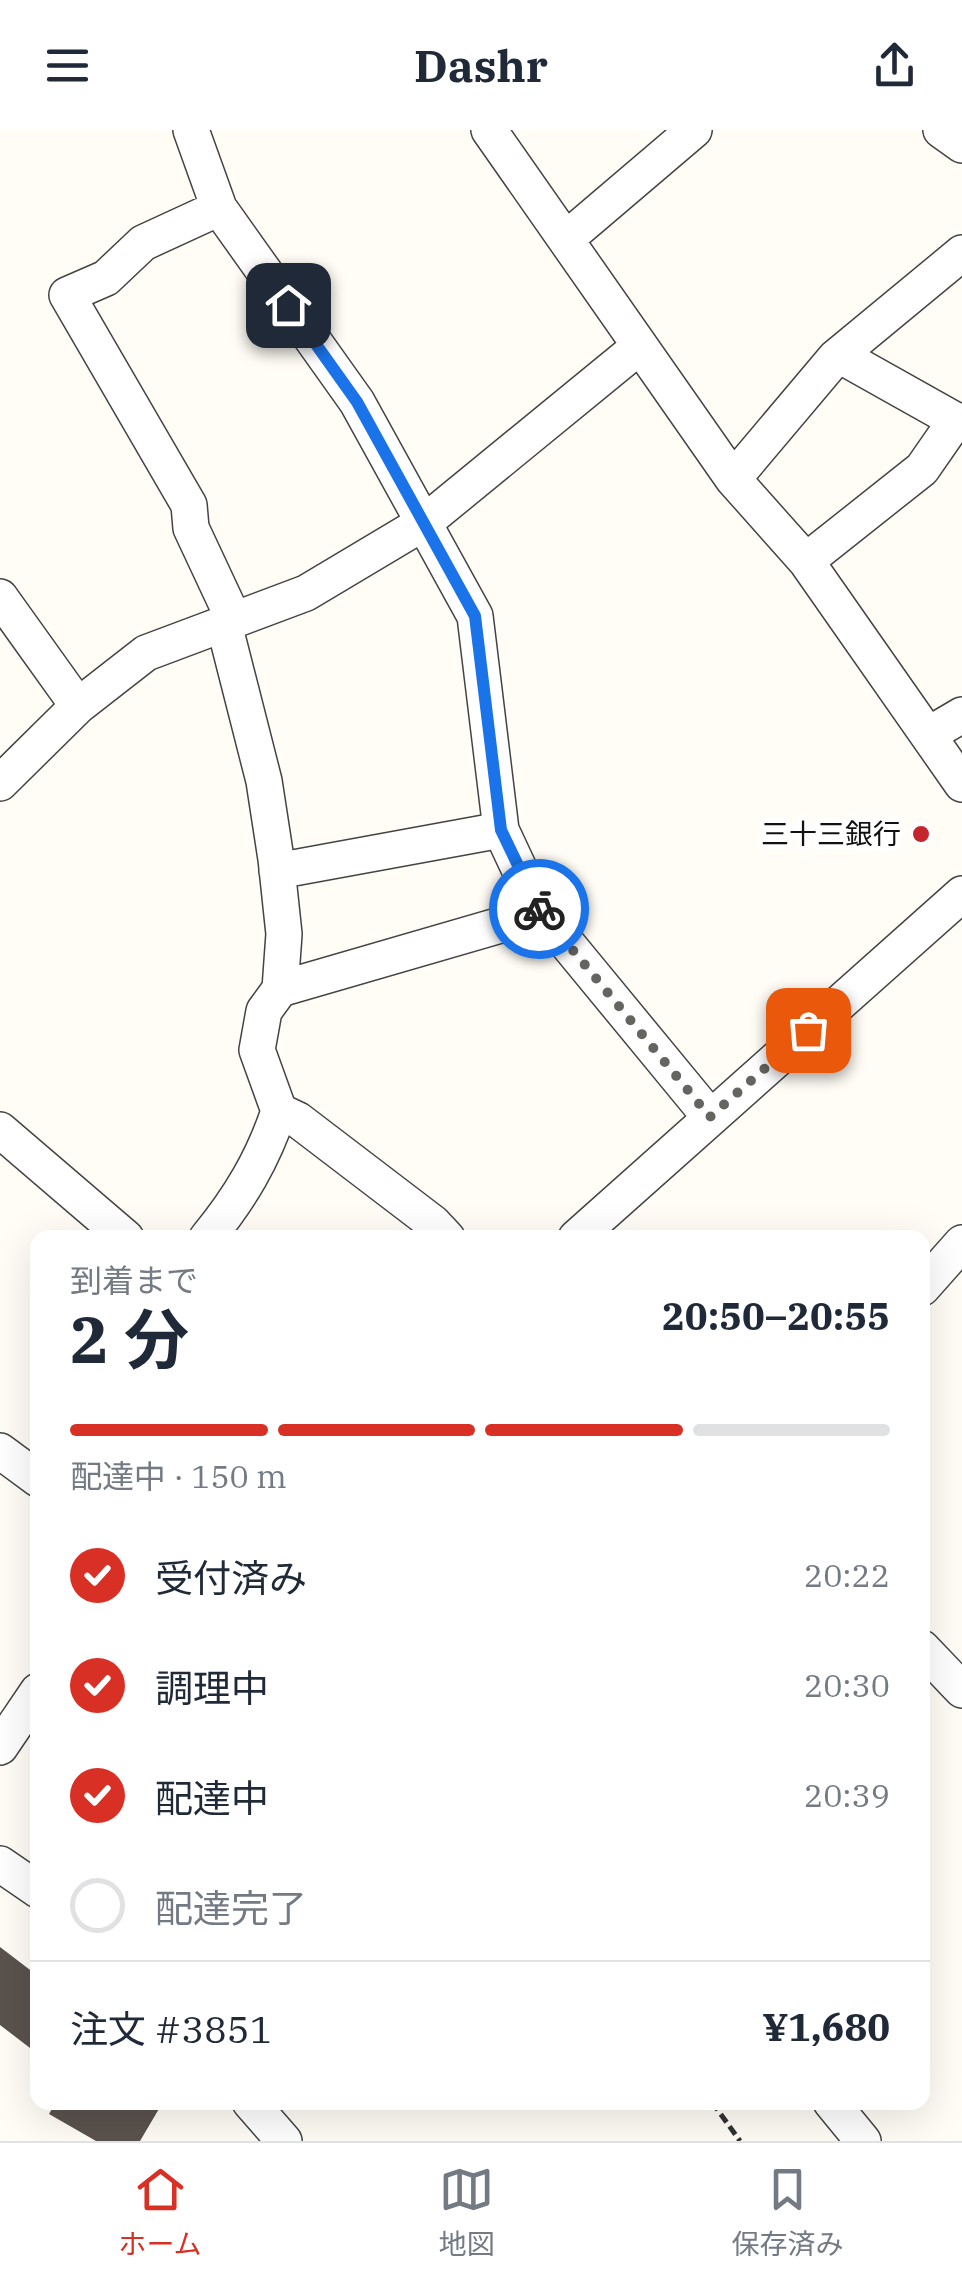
<!DOCTYPE html>
<html lang="ja">
<meta charset="utf-8">
<style>
body{margin:0;font-family:"IBM Plex Serif","Noto Sans JP",serif;background:#f2f2f3;color:#1f2937;height:100vh;display:flex;flex-direction:column;font-size:38px;white-space:nowrap}
*{box-sizing:border-box;margin:0}
p{font-size:32px;color:#747a83}
.icon{flex:none;width:55px;height:55px;fill:none;stroke:currentColor;stroke-width:2;stroke-linecap:round;stroke-linejoin:round}
.map{position:relative;flex:1;overflow:hidden}
.drawer{position:absolute;left:30px;top:1100px;width:900px;height:880px;display:flex;flex-direction:column;background:#fff;border-radius:20px;box-shadow:0 10px 40px #0002}
.drawer>*{flex:none}
.pin{position:absolute;display:grid;place-items:center;width:85px;height:85px;color:#fff;margin:-42px;border-radius:20px;box-shadow:0 5px 15px #0006}
.courier{position:absolute;display:grid;place-items:center;width:100px;height:100px;margin:-50px;border:8px solid #1a73e8;border-radius:50%;background:#fff;color:#222;box-shadow:0 2px 12px #0007}
.overview em{font-style:normal;font-weight:700}
.overview div{display:flex;flex-direction:column-reverse}
.overview{display:flex;align-items:center;justify-content:space-between;height:170px;padding:0 40px}
h1{font-size:65px;font-weight:700;line-height:75px}
.bar{display:grid;grid-template-columns:repeat(4,1fr);gap:15px 10px;align-content:center;height:120px;padding:0 40px}
.bar i{height:12px;border-radius:8px;background:#e0e1e3}
.bar .active{background:#d93025}
.bar p{grid-column:span 4}
.line{display:flex;align-items:center;gap:25px;padding:0 40px;border-top:2px solid #e0e1e3}
.line div{flex:1}
ol{padding:0 40px;list-style:none}
li{display:flex;align-items:center;gap:30px;height:110px}
li p{margin-inline-start:auto}
li .icon{padding:10px;border-radius:50%;background:#d93025;color:#fff;stroke-width:4}
li:last-child{color:#747a83}
li i{width:55px;height:55px;border:5px solid #e0e1e3;border-radius:50%}
header{display:flex;justify-content:space-between;align-items:center;height:130px;padding:0 40px;background:#fff;font-size:45px;font-weight:700}
.tabs{display:flex;justify-content:space-around;align-items:center;height:140px;border-top:2px solid #e0e1e3;background:#fff;font-size:28px;color:#747a83}
.tabs a{display:grid;justify-items:center;gap:5px}
.tabs .active{color:#d93025}
.map>svg:first-child{display:block}
.building{fill:#5a524d}
.lines{fill:none;stroke-linecap:round;stroke-linejoin:round}
.minor-casing{stroke:#444;stroke-width:38}
.path{stroke:#333;stroke-width:5;stroke-dasharray:10 5;stroke-linecap:butt}
.minor{stroke:#fff;stroke-width:35}
.done{stroke:#646461;stroke-width:10;stroke-dasharray:0 18}
.route{stroke:#1a73e8;stroke-width:12}
.poi-dot{fill:#c4262e;stroke:#fff;stroke-width:4}
.labels{text-anchor:middle;stroke-width:10;stroke-linejoin:round;paint-order:stroke}
.poi-label{font-size:28px;fill:#111;stroke:#fff;text-anchor:end}
</style>
<header><svg class="icon" aria-label="menu" viewBox="0 0 24 24"><path d="M4 6h16M4 12h16M4 18h16"/></svg>Dashr<svg class="icon" aria-label="share" viewBox="0 0 24 24"><path d="M12 15V3M7 8l5-5 5 5M5 13v7h14v-7"/></svg></header>
<div class="map">
<svg width="962" height="2011" viewBox="0 0 962 2011">
<rect width="100%" height="100%" fill="#fffdf5"/>
<path class="building" d="M0 1817 38 1846V1917L34 1921 0 1895Z
M56 1972H163L140 2011H96L49 1984Z"/>
<g class="lines">
<defs>
<path id="minor" d="M191 0 219 78 357 272 475 486 501 700 537 777 710 987
M489 0 733 349 806 431 962 654
M941 0 962 15
M219 78 143 113 106 148 67 165 189 375 191 398 234 490
M566 109 694 0
M839 225 962 294
M733 349 835 228 962 123
M806 431 922 339 956 290
M0 467 78 576
M928 605 962 585
M0 653 78 576 146 523 306 463 425 392 640 216
M277 741 501 700
M280 859 542 783
M279 981 298 990 433 1093 447 1108
M0 1000 126 1108
M207 1108C240 1068 263 1029 279 981L257 920 264 881 280 859 284 804 276 729 264 651 224 494
M576 1108 962 764
M922 1158 962 1113
M0 1321 38 1349
M922 1518 962 1560
M0 1617 38 1561
M0 1734 38 1760
M250 1972 284 2011
M831 1972 863 2011"/>
</defs>
<use href="#minor" class="minor-casing"/>
<path class="path" d="M712 1972 740 2011"/>
<use href="#minor" class="minor"/>
</g>
<g class="lines">
<path class="done" d="M539 779 710 987 808 900"/>
<path class="route" d="M288 175 357 272 475 486 501 700 539 779"/>
</g>
<circle class="poi-dot" cx="921" cy="704" r="10"/>
<g class="labels">
<g class="poi-label">
<text x="901" y="714">三十三銀行</text>
</g>
</g>
</svg>
<div class="pin" style="left:808px;top:900px;background:#ea580c"><svg class="icon" aria-label="bag" viewBox="0 0 24 24"><path d="M5 8h14l-1 12H6zM9 8a3 3 0 0 1 6 0"/></svg></div>
<div class="pin" style="left:288px;top:175px;background:#1f2937"><svg class="icon" aria-label="home" viewBox="0 0 24 24"><path d="M3 11l9-7 9 7M6 9v11h12V9"/></svg></div>
<div class="courier" style="left:539px;top:779px"><svg class="icon" aria-label="bike" viewBox="0 0 24 24"><circle cx="6" cy="16" r="4"/><circle cx="18" cy="16" r="4"/><path d="M6 16l4-8h5l3 8M10 8l3 8H6M13 5h3"/></svg></div>
<section class="drawer">
<div class="overview"><div><h1>2 分</h1><p>到着まで</p></div><em>20:50–20:55</em></div>
<div class="bar"><i class="active"></i><i class="active"></i><i class="active"></i><i></i><p>配達中 · 150 m</p></div>
<ol>
<li><svg class="icon" aria-label="check" viewBox="0 0 24 24"><path d="M5 12l5 5 9-10"/></svg>受付済み<p>20:22</p></li>
<li><svg class="icon" aria-label="check" viewBox="0 0 24 24"><path d="M5 12l5 5 9-10"/></svg>調理中<p>20:30</p></li>
<li><svg class="icon" aria-label="check" viewBox="0 0 24 24"><path d="M5 12l5 5 9-10"/></svg>配達中<p>20:39</p></li>
<li><i></i>配達完了</li>
</ol>
<div class="line" style="height:130px"><div>注文 #3851</div><b>¥1,680</b></div>
</section>
</div>
<nav class="tabs">
<a class="active"><svg class="icon" aria-label="home" viewBox="0 0 24 24"><path d="M3 11l9-7 9 7M6 9v11h12V9"/></svg>ホーム</a>
<a><svg class="icon" aria-label="map" viewBox="0 0 24 24"><path d="M3 6l6-2 6 2 6-2v14l-6 2-6-2-6 2zM9 4v14M15 6v14"/></svg>地図</a>
<a><svg class="icon" aria-label="saved" viewBox="0 0 24 24"><path d="M7 4h10v16l-5-4-5 4z"/></svg>保存済み</a>
</nav>
